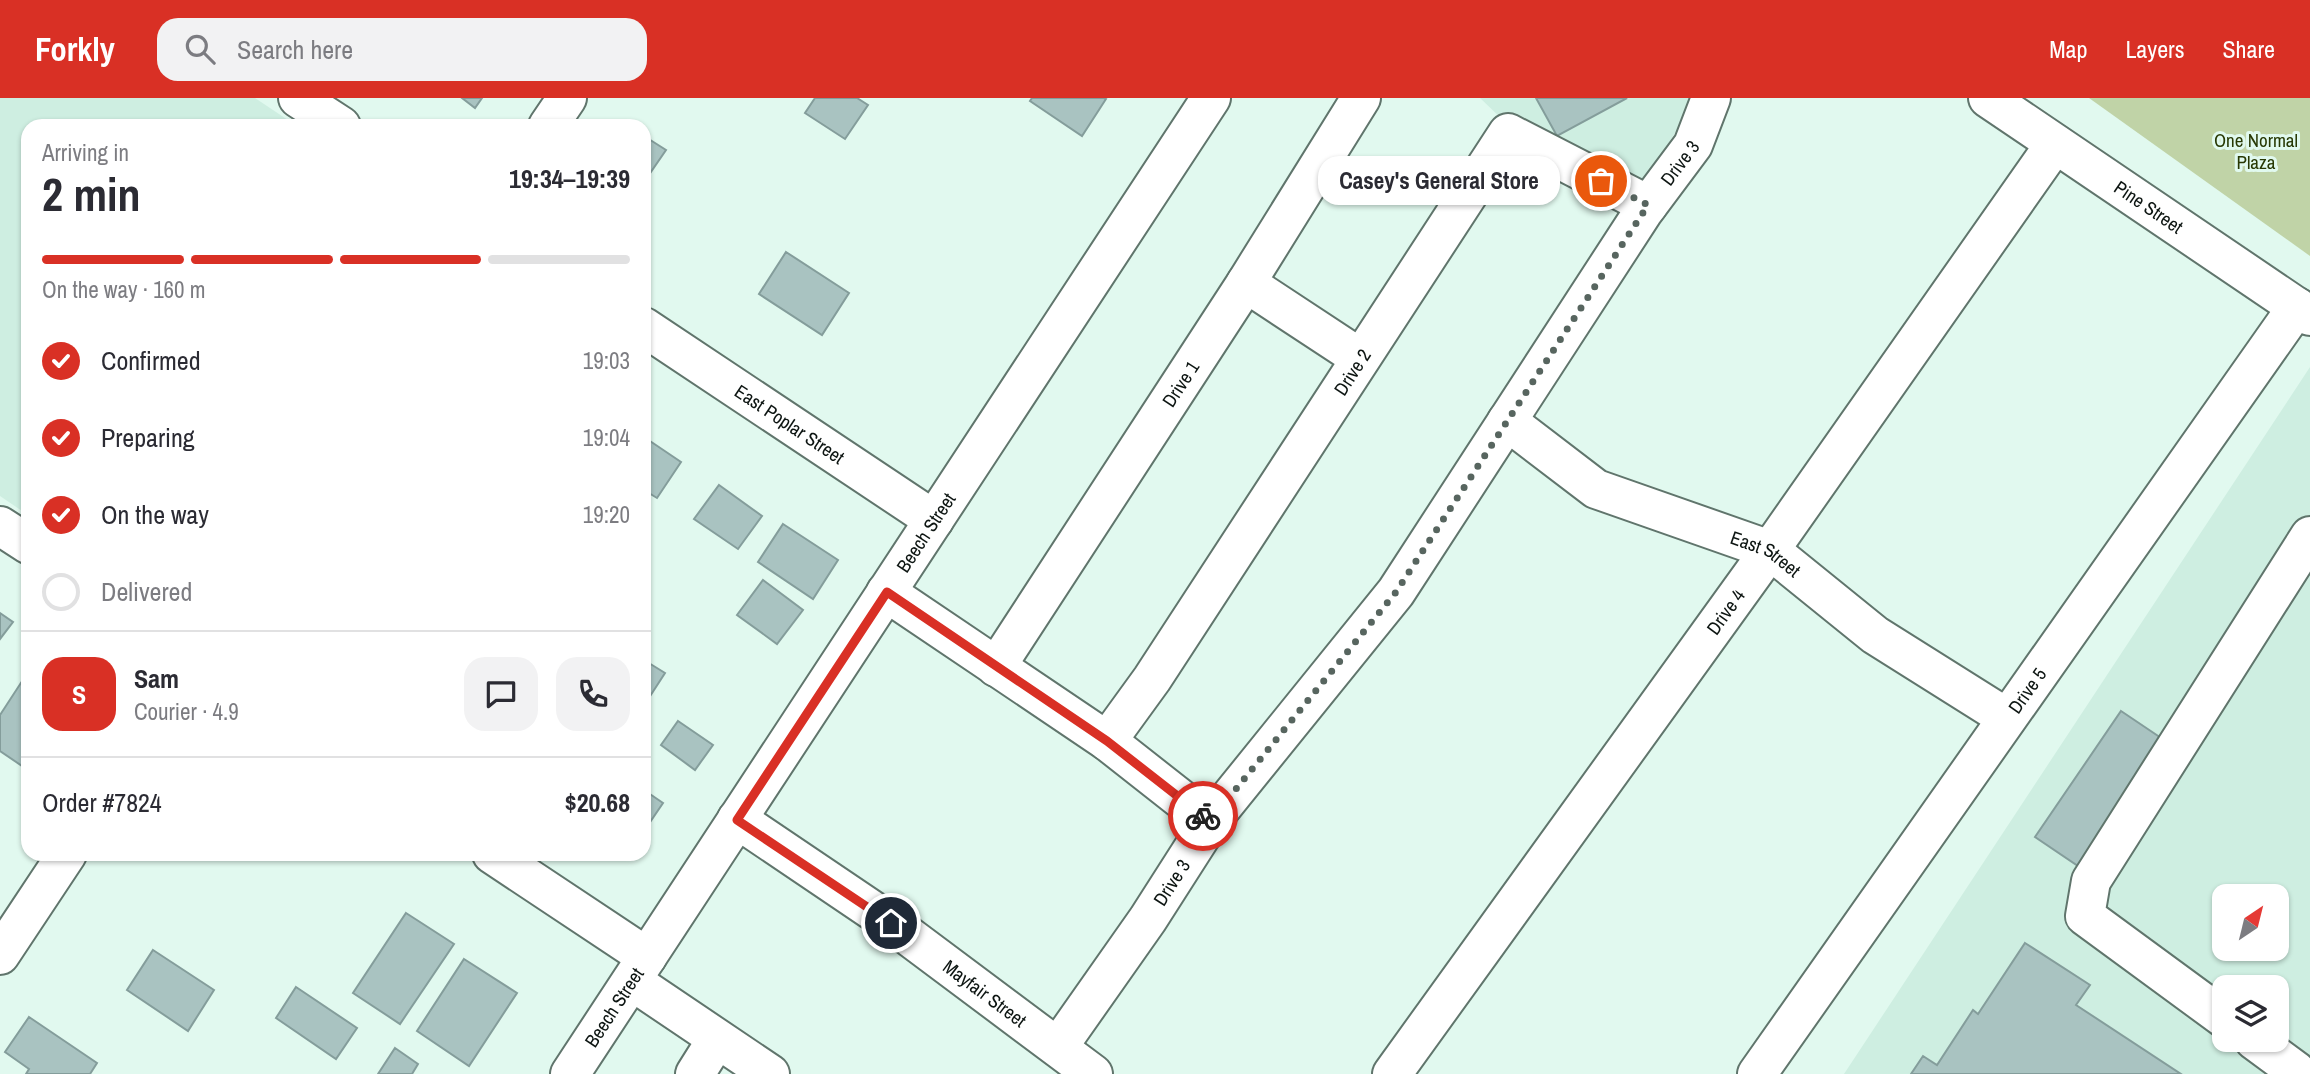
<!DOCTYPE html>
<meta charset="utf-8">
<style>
body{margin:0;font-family:"Archivo Narrow",sans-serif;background:#f2f2f3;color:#2b2b33;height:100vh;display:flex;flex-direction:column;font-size:26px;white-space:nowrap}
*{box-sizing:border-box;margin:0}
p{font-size:23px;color:#7c7c81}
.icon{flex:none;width:38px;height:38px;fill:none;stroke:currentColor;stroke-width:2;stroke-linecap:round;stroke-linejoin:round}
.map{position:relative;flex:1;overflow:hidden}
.panel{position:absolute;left:21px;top:21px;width:630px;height:742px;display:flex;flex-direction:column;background:#fff;border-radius:21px;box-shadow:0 2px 5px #0004}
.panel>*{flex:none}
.needle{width:46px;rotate:35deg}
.fabs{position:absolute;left:2212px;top:786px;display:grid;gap:14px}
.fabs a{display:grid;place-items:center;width:77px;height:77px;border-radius:14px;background:#fff;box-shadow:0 2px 5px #0004;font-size:35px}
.pin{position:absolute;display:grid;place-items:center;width:60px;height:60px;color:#fff;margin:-30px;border:4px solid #fff;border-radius:50%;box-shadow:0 2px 7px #0007}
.courier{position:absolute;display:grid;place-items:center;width:70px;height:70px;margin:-35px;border:5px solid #d93025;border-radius:50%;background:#fff;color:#222;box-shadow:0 2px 9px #0007}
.bubble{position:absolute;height:49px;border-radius:21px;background:#fff;box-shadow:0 2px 5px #0004;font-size:23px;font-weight:700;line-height:49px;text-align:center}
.summary em{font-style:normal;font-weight:700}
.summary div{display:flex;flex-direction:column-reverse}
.summary{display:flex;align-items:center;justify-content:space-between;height:119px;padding:0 21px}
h1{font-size:46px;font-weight:700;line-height:52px}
.bar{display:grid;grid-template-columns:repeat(4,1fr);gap:10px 7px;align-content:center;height:84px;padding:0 21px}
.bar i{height:9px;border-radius:5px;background:#e1e1e2}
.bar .selected{background:#d93025}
.bar p{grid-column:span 4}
.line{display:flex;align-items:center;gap:18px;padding:0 21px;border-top:2px solid #e1e1e2}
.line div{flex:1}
.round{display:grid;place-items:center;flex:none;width:74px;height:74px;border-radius:21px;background:#f2f2f3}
ol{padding:0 21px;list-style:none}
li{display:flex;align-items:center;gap:21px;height:77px}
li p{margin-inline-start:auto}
li .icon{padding:7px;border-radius:50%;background:#d93025;color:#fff;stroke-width:4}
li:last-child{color:#7c7c81}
li i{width:38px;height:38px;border:4px solid #e1e1e2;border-radius:50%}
header{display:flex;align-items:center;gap:42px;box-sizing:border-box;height:98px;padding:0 35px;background:#d93025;color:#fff}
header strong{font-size:33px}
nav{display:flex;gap:38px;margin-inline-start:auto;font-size:24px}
.search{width:490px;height:63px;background:#f2f2f3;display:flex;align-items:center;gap:18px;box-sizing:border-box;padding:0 24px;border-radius:21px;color:#7c7c81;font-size:26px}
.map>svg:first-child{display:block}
.built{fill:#ceeee1;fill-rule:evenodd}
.green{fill:#c0d3a7}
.building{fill:#a9c3c1;stroke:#849d9b;stroke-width:2}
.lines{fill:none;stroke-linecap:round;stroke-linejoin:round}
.minor-casing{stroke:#60756c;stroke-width:42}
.minor{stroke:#fff;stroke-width:38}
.done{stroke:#57655f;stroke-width:7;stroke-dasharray:0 12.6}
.route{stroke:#d93025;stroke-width:9}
.labels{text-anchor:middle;stroke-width:6;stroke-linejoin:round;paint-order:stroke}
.park-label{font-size:19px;fill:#273803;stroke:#e1f9ef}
.street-label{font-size:19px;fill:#0d1512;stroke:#e1f9ef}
</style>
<header>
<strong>Forkly</strong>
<div class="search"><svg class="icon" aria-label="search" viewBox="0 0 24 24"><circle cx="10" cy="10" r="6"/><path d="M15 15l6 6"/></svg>Search here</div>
<nav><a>Map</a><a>Layers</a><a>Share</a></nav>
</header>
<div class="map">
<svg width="2310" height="976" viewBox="0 0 2310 976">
<rect width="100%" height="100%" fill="#e1f9ef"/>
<path class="built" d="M0 0H255L297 28H28V417L0 398Z
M1480 0H1689L1684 20 1641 90 1505 24Z
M2310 269V976H1844ZM2224 798H2277V850H2224ZM2224 889H2277V942H2224Z"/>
<path class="green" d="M2089 0H2310V158Z"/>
<path class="building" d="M462 0H482L475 10Z
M815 0H857L868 7 845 41 805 15Z
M1032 0H1104L1106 1 1082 38 1030 3Z
M1536 0H1627L1557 38Z
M644 38 666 52 644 84Z
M786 154 849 195 822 237 759 196Z
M644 339 681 364 657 400 644 392Z
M719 387 762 418 738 451 694 421Z
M783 426 838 462 813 501 758 464Z
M763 482 803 512 777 546 737 517Z
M0 515 13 524 0 541Z
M644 562 665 575 645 606 644 605Z
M28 574V665L25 670 0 653V617Z
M2121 613 2170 646 2084 772 2035 739Z
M678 623 713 647 695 672 661 647Z
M644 692 663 705 644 733Z
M406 815 454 846 400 926 353 895Z
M2025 845 2090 887 2076 907 2181 976H1911L1923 958 1937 967 1973 912 1978 916Z
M153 852 214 892 188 933 127 892Z
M464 861 517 895 469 968 417 933Z
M296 889 357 930 336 961 276 920Z
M29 919 97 965 90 976H26L29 971 5 954Z
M395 950 418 966 412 976H378Z"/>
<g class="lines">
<defs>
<g id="minor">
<path d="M298 0 341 28"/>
<path id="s1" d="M1988 0 2310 218"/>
<path d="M548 28 567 0"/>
<path d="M1246 185 1360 260"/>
<path id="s2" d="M644 229 934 422"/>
<path id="s3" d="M1507 323 1596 391 1770 452 1875 537 2007 620"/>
<path d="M0 428 28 446"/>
<path d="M886 494 1107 643 1210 724"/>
<path id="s4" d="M996 569 1246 185 1361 0"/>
<path id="s5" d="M1107 643 1152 581 1508 35 1648 107"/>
<path id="s6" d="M737 721 891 825 1093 976"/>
<path d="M492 756 647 859"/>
<path d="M0 857 67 756"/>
<path d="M632 883 770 976"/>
<path d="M2224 920 2085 818 2091 783 2310 438"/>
<path d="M2254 942 2296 973 2295 976"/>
<path id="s7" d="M1058 949 1148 821 1210 724 1396 494 1643 114 1693 47 1711 0"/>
<path id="s8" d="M570 976 1211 0"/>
<path d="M695 976 717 941"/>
<path id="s9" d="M1392 976 1770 452 2055 46"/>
<path id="s10" d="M1757 976 2297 209"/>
</g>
</defs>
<use href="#minor" class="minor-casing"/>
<use href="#minor" class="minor"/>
</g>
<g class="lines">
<path class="done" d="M1203 718 1210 723 1396 494 1648 107 1601 83"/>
<path class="route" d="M891 825 737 722 887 494 1107 643 1203 718"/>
</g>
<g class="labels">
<g class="park-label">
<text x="2256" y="49">One Normal<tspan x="2256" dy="22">Plaza</tspan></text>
</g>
<g class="street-label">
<text dy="7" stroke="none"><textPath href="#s7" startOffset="1082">Drive 3</textPath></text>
<text dy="7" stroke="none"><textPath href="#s1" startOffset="194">Pine Street</textPath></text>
<text dy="7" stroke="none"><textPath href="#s5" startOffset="443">Drive 2</textPath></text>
<text dy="7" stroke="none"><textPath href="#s4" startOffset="338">Drive 1</textPath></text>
<text dy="7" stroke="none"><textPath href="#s2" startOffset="175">East Poplar Street</textPath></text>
<text dy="7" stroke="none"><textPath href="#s8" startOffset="648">Beech Street</textPath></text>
<text dy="7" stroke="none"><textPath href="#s3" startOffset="294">East Street</textPath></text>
<text dy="7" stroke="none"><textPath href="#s9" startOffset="570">Drive 4</textPath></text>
<text dy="7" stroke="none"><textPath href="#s10" startOffset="469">Drive 5</textPath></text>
<text dy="7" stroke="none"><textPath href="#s7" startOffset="200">Drive 3</textPath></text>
<text dy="7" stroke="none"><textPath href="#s6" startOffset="303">Mayfair Street</textPath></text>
<text dy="7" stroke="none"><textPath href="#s8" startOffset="80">Beech Street</textPath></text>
</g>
</g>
</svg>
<div class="fabs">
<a><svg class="needle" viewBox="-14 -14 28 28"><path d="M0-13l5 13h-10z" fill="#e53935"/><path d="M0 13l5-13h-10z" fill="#7c7c81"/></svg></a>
<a><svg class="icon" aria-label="layers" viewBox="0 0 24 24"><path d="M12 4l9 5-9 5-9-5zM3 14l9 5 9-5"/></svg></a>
</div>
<div class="pin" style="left:1601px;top:83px;background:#ea580c"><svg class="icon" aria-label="bag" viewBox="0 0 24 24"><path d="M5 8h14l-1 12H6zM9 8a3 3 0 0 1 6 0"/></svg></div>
<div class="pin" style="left:891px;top:825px;background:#1f2937"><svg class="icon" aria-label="home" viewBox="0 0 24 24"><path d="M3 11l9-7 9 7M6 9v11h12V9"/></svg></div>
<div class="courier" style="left:1203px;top:718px"><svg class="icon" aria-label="bike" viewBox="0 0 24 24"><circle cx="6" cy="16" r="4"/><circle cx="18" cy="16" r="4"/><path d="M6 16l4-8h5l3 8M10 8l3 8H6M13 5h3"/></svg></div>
<div class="bubble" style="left:1318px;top:58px;width:242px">Casey's General Store</div>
<section class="panel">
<div class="summary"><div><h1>2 min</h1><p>Arriving in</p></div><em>19:34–19:39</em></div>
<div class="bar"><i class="selected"></i><i class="selected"></i><i class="selected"></i><i></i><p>On the way · 160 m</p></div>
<ol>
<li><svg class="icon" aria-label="check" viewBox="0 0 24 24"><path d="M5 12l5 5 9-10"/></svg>Confirmed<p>19:03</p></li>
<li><svg class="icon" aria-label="check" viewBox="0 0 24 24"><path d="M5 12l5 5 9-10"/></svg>Preparing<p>19:04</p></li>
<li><svg class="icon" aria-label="check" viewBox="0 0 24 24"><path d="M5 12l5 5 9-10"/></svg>On the way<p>19:20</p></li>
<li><i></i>Delivered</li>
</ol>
<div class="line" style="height:126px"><b class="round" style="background:#d93025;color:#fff">S</b><div><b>Sam</b><p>Courier · 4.9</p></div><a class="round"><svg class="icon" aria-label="chat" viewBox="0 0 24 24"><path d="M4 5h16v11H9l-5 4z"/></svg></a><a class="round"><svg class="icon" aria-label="phone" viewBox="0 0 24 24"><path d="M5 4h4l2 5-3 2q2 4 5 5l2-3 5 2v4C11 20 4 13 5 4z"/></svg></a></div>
<div class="line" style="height:91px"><div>Order #7824</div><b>$20.68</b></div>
</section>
</div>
